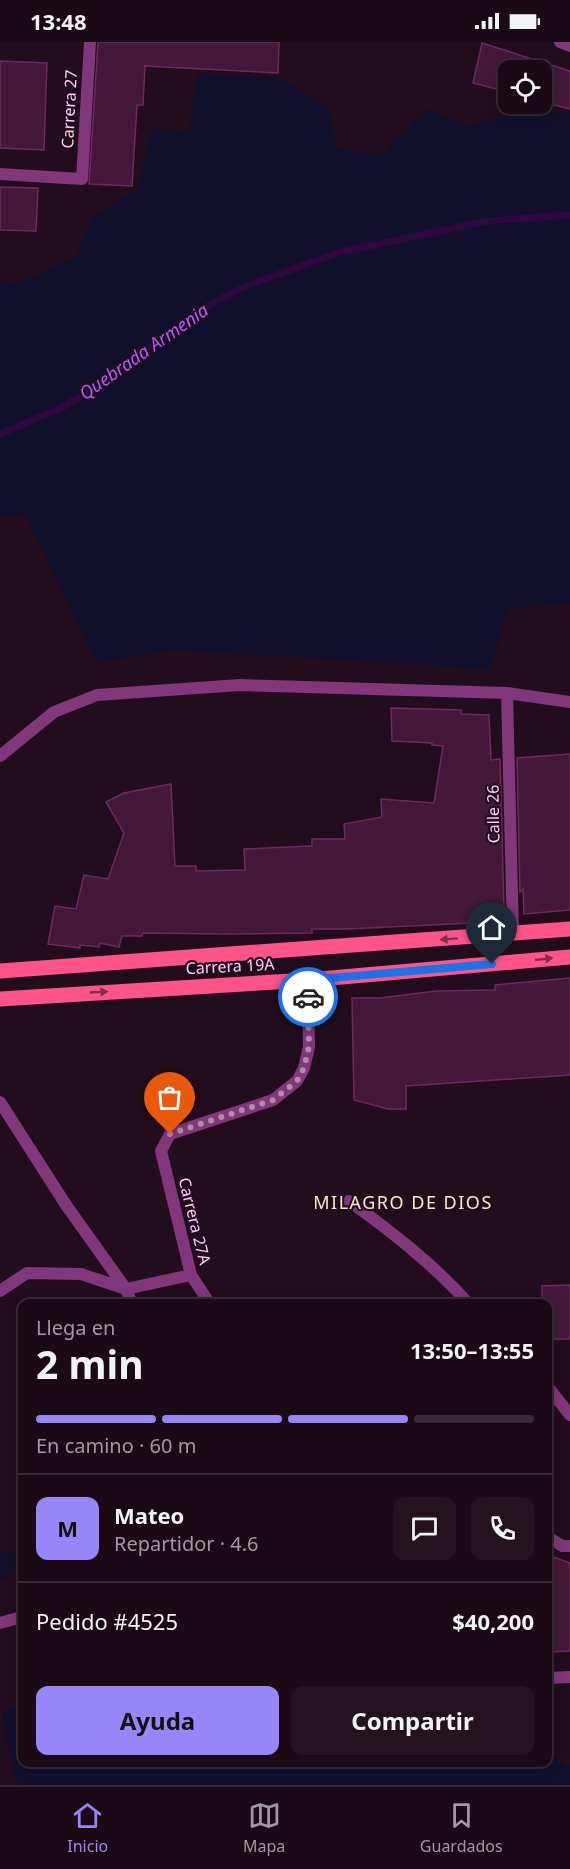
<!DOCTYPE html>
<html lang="es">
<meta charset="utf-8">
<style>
body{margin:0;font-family:"Noto Sans",sans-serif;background:#23131f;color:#f1f3f6;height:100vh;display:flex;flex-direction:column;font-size:22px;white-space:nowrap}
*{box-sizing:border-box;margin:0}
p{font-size:20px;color:#9f9aa1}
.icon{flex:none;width:33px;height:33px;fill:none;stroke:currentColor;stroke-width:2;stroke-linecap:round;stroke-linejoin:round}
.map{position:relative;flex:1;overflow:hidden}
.side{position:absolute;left:18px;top:1257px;width:534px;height:468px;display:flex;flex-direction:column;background:#1a0a16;border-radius:12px;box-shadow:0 3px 15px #0003,0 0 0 2px #382b35}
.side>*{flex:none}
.tools{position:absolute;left:498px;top:18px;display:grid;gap:12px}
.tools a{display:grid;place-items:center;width:54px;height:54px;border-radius:12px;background:#1a0a16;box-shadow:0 3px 15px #0003,0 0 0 2px #382b35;font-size:30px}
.pin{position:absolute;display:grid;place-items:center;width:51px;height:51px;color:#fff;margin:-62px -26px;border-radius:50% 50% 50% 0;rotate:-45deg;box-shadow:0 0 6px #0007}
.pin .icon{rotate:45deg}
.courier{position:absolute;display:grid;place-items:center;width:60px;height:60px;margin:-30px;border:4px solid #1a73e8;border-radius:50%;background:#fff;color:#222;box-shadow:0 2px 8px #0007}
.overview em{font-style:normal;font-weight:700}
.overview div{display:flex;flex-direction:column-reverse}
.overview{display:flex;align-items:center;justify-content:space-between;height:102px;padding:0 18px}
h1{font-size:39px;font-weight:700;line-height:45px}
.bar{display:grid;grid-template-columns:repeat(4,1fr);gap:9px 6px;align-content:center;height:72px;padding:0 18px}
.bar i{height:8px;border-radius:4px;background:#382b35}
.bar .active{background:#9786f7}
.bar p{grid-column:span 4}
.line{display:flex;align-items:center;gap:15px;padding:0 18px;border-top:2px solid #382b35}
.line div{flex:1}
.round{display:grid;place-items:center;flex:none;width:63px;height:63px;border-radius:12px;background:#23131f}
.cta{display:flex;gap:12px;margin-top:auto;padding:12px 18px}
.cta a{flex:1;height:69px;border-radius:12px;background:#9786f7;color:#111;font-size:24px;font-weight:700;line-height:69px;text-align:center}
.cta a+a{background:#23131f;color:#f1f3f6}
.status{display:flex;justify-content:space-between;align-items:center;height:42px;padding:0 30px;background:#1a0a16;direction:ltr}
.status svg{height:16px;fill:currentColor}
.dock{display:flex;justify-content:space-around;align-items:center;height:84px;border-top:2px solid #382b35;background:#1a0a16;font-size:16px;color:#9f9aa1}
.dock a{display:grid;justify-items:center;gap:3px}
.dock .active{color:#9786f7}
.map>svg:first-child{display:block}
.green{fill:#10102c}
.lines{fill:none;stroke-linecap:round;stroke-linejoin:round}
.stream{stroke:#2f083f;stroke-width:7}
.building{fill:#431838;stroke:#70295e;stroke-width:1.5}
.minor{stroke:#82367b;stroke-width:12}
.primary{stroke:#ff548a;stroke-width:15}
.oneway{fill:#852d4e}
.done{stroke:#b28aaa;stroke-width:6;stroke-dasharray:0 10.8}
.route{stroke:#1a73e8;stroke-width:8}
.labels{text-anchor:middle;stroke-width:4.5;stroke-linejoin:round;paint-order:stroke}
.street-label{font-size:16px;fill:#ffcdf6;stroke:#220d1d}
.water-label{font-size:18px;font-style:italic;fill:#b15bff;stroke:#220d1d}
.neighbourhood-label{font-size:18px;letter-spacing:1.5px;fill:#ffe4cf;stroke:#220d1d}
</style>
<div class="status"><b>13:48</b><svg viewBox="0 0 49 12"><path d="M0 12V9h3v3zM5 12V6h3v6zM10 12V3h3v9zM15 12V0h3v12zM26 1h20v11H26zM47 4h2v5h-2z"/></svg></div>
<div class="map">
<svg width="570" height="1743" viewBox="0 0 570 1743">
<rect width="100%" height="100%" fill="#220d1d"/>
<path class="green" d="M198 32 278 36 327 63 338 107 382 113 427 67 468 84 521 71 570 70V561L508 567 490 627 174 608 96 621 26 473 0 475V240L19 241 76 215 95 172 137 148 152 88 189 89Z
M0 1509 18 1512 11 1536 0 1538Z
M22 1662V1720H548V1715L570 1724V1743H18L1 1672Z"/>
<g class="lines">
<path class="stream" d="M0 392 63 365 123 328 197 269 248 243 341 210 487 179 570 173"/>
</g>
<path class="building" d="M98 0H279L278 31 145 24 143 63H137L132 144 89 142Z
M482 1 570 29V67L542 60V28H508V50L473 41Z
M0 19 47 21 44 108 0 106Z
M0 145 38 146 36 189 0 188Z
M391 666 461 668V672L489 673 491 718 500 717 504 867 493 880 347 887H312V891L226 892 143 891 142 894H122L119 905 100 901 99 905 80 903V906L48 902 55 864 76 867 84 833 108 837 124 791 106 760 124 751 171 742 175 824H196V829L245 828 244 807 312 804V797H345L344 782 382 775 381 757 434 761 443 704 432 703V701L392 699Z
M570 712V868L524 872 523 847 520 850 517 716Z
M570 936V1033L406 1044V1067H388L354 1058 352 956H380L436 949 495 948V943Z
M570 1243V1297H548V1262H542V1244Z
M548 1513 570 1521V1609L548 1610Z"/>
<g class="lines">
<path class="minor" d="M560 0 570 4
M0 132 82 137 90 0
M507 651 513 892
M0 714 54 670 97 653 240 643 507 651 570 660
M0 1060 66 1163 126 1247 132 1262
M349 1159C392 1190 433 1222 469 1262
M0 1249 27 1231 81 1232 126 1247 191 1233
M210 1262 191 1233 161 1109 170 1092 273 1058 297 1039 304 1026 309 1005 308 938
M548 1345 570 1373
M548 1495 562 1504H570
M0 1581 22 1575
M548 1636 570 1635"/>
<path class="primary" d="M0 929 570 887
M0 957 308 938 570 915"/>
</g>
<defs><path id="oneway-solid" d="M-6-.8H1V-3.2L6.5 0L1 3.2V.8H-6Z" transform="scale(1.5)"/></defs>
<g class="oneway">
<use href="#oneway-solid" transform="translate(449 897) rotate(176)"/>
<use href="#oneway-solid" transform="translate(544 917) rotate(-6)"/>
<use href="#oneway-solid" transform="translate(99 950) rotate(-3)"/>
</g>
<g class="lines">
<path class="done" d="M170 1092 273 1058 297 1039 304 1026 309 1005 308 955"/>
<path class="route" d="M308 955V938L492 922"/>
</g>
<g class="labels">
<g class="street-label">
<text transform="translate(69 67) rotate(-87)" y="6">Carrera 27</text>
<text transform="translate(493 772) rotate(-91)" y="6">Calle 26</text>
<text transform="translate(230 924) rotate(-3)" y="6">Carrera 19A</text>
<text transform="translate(195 1179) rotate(76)" y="6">Carrera 27A</text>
</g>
<g class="water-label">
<text transform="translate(144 310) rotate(-35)" y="6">Quebrada Armenia</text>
</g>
<g class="neighbourhood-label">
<text x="403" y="1167">MILAGRO DE DIOS</text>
</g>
</g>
</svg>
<div class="tools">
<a><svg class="icon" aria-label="locate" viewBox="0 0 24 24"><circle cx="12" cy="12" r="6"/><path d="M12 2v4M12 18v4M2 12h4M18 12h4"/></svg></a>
</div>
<div class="pin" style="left:170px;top:1092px;background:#ea580c"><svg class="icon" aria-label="bag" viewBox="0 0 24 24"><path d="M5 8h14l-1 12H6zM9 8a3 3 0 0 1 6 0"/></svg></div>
<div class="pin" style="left:492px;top:922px;background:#1f2937"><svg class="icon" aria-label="home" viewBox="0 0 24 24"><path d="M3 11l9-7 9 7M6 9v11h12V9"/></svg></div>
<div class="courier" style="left:308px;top:955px"><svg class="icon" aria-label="car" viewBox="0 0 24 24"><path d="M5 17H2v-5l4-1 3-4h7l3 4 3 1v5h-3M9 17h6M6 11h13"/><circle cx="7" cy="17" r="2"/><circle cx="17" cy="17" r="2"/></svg></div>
<section class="side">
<div class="overview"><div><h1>2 min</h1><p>Llega en</p></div><em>13:50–13:55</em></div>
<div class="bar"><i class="active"></i><i class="active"></i><i class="active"></i><i></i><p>En camino · 60 m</p></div>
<div class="line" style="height:108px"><b class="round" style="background:#9786f7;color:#111">M</b><div><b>Mateo</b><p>Repartidor · 4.6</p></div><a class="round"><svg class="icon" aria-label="chat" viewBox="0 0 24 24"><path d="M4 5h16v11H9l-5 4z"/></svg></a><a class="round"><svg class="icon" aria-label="phone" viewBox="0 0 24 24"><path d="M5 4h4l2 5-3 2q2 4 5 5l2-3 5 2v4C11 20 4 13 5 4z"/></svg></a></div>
<div class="line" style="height:78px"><div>Pedido #4525</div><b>$40,200</b></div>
<div class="cta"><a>Ayuda</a><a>Compartir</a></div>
</section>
</div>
<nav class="dock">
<a class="active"><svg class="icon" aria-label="home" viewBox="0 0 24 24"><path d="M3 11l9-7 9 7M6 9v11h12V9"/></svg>Inicio</a>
<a><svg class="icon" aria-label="map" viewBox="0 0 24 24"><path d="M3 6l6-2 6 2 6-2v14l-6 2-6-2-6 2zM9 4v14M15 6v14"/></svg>Mapa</a>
<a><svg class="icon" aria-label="saved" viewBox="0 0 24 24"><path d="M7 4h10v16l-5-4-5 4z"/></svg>Guardados</a>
</nav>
